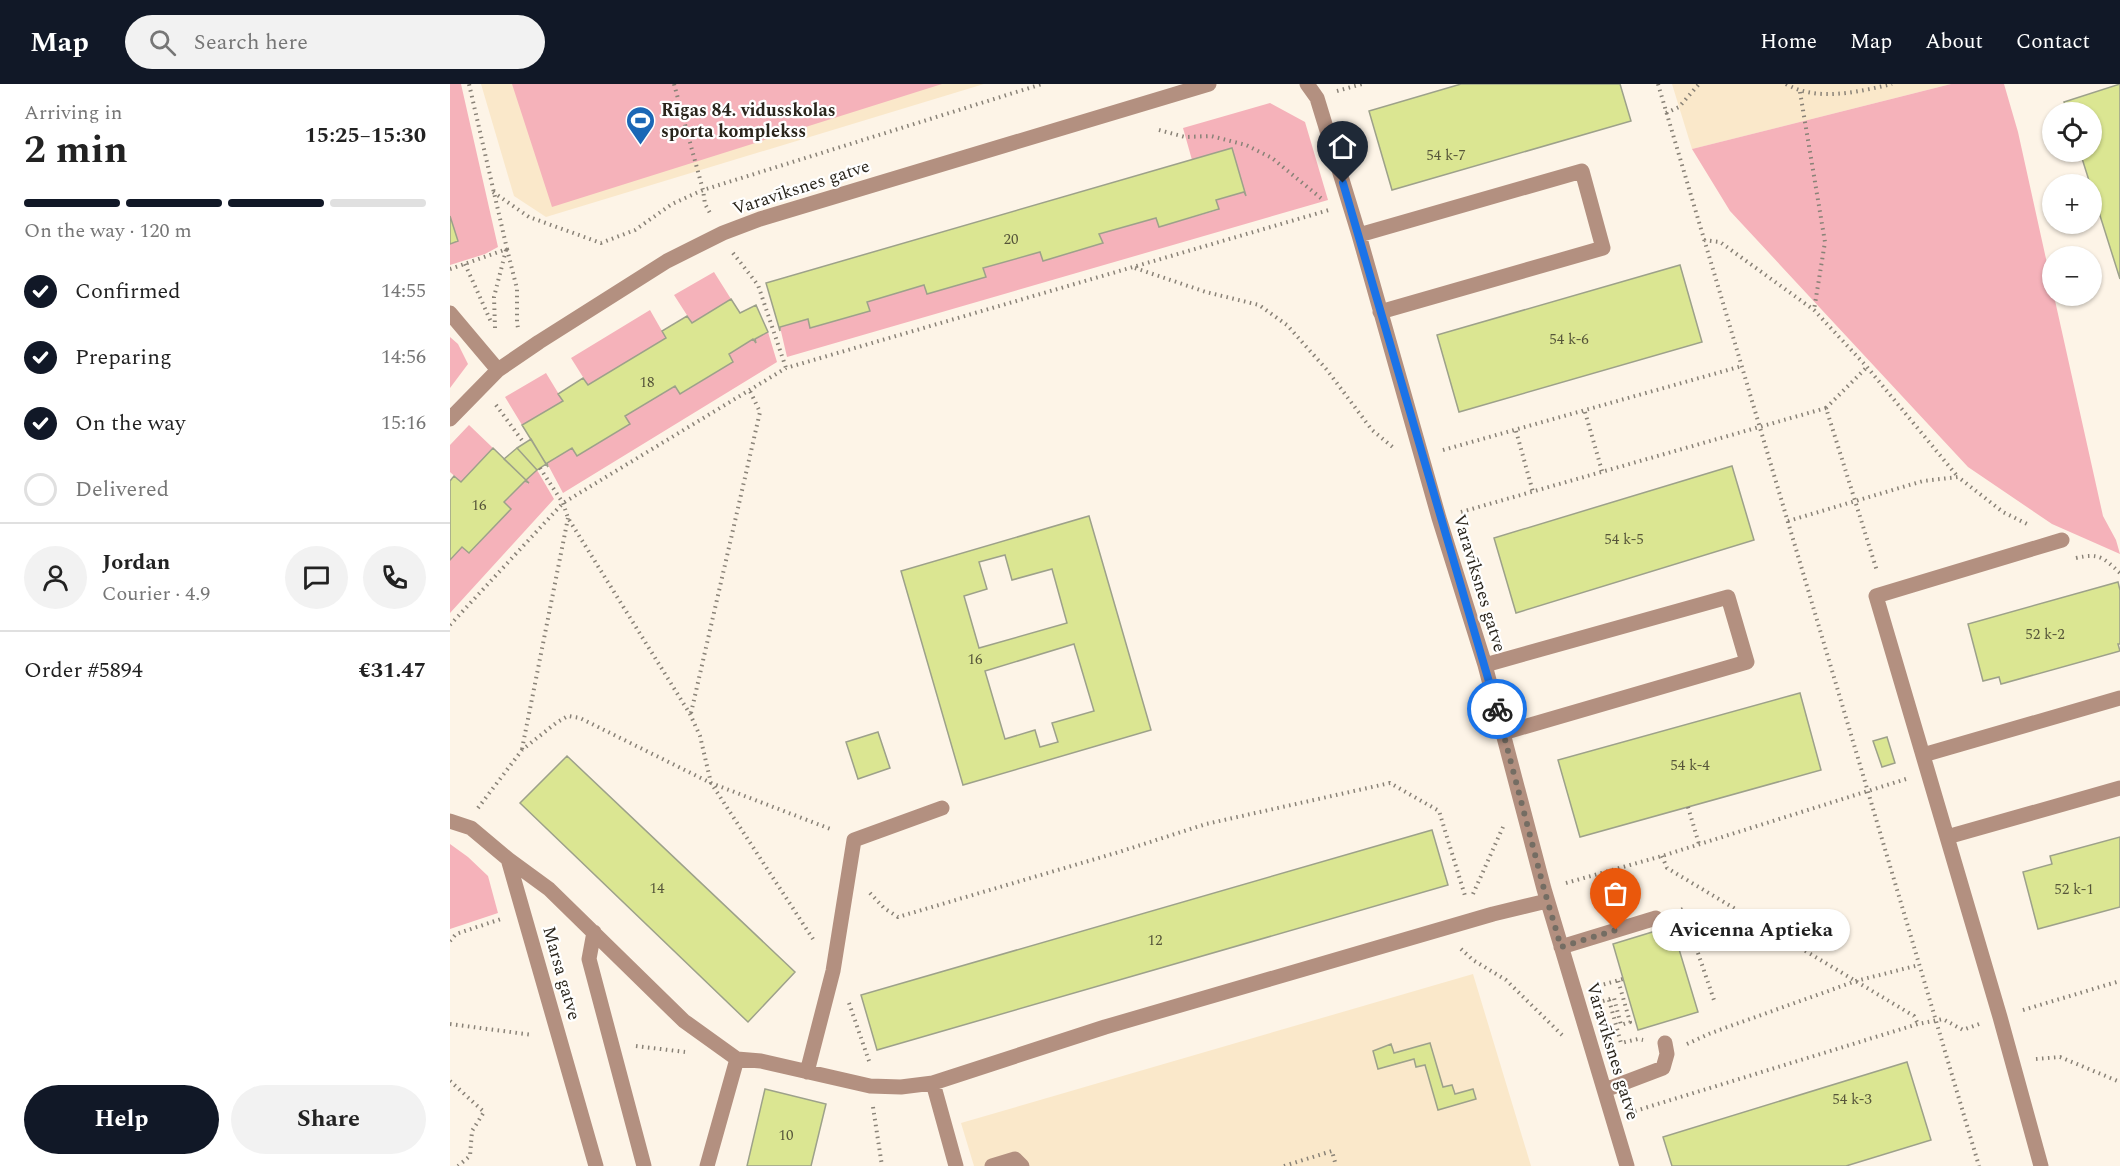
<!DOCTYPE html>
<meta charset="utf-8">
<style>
body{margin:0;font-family:Spectral,serif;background:#f2f2f2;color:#222;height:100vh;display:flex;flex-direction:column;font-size:22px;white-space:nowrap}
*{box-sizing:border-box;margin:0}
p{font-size:20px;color:#767676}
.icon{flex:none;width:33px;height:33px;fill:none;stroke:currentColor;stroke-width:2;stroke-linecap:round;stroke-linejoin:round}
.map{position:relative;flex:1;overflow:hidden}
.sheet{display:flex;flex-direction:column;background:#fff;width:450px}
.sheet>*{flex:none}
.tools{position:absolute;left:1592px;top:18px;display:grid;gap:12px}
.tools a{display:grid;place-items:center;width:60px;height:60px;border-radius:50%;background:#fff;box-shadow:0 2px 4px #0004;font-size:30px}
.pin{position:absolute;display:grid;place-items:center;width:51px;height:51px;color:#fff;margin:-62px -26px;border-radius:50% 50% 50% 0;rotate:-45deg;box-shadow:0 0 6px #0007}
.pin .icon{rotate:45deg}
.courier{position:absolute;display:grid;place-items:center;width:60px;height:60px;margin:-30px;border:4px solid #1a73e8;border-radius:50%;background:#fff;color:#222;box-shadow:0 2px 8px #0007}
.bubble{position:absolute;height:42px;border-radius:21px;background:#fff;box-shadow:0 2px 4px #0004;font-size:20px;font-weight:700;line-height:42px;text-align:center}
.head em{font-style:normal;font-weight:700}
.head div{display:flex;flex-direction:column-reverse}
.head{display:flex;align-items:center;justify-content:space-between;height:102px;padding:0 24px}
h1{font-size:39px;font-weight:700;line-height:45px}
.bar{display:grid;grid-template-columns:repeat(4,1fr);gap:9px 6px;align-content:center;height:72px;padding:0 24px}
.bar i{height:8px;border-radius:4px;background:#e0e0e0}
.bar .current{background:#111827}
.bar p{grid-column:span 4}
.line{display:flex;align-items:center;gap:15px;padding:0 24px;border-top:2px solid #e0e0e0}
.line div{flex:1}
.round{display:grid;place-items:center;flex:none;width:63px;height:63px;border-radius:32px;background:#f2f2f2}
ol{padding:0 24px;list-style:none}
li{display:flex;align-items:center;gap:18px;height:66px}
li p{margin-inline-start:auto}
li .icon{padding:6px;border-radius:50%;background:#111827;color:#fff;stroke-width:4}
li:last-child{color:#767676}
li i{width:33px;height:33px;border:3px solid #e0e0e0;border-radius:50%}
.button{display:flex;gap:12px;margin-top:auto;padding:12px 24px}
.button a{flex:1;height:69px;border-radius:36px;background:#111827;color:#fff;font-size:24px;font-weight:700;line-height:69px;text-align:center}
.button a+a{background:#f2f2f2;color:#222}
header{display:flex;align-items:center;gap:36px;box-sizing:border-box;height:84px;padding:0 30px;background:#111827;color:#fff}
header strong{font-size:28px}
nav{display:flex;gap:33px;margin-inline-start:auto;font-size:21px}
.search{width:420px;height:54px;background:#f2f2f2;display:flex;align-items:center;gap:15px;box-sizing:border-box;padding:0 21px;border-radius:33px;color:#767676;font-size:22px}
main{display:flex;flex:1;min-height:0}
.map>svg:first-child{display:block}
.built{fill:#fae8ca}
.green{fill:#f5b2ba}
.building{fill:#dbe692;stroke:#9da18a;stroke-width:1.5;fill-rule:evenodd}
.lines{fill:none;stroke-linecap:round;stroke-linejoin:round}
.path{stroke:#898277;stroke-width:4;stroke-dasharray:1.5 4.5;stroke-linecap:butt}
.minor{stroke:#b39080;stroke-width:15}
.done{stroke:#746d63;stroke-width:6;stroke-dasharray:0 10.8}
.route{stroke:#1a73e8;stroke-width:8}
.labels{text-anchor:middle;stroke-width:4.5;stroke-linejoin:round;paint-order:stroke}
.number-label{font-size:15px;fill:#56553a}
.poi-label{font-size:18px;font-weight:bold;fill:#2a251c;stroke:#fff;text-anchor:start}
.street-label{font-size:18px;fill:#2a251c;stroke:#fff}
</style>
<header>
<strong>Map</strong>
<div class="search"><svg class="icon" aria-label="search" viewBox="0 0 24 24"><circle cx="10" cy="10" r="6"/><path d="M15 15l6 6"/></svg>Search here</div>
<nav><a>Home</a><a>Map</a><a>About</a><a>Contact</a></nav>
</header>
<main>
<section class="sheet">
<div class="head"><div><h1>2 min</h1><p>Arriving in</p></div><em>15:25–15:30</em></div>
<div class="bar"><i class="current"></i><i class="current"></i><i class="current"></i><i></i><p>On the way · 120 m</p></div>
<ol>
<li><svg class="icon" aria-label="check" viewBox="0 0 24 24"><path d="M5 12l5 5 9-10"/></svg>Confirmed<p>14:55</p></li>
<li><svg class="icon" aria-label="check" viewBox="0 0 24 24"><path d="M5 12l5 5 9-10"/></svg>Preparing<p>14:56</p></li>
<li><svg class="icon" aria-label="check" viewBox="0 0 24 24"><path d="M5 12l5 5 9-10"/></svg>On the way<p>15:16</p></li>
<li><i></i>Delivered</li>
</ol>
<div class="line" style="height:108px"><a class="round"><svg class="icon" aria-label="person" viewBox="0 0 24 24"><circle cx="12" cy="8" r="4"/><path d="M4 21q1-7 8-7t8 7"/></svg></a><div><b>Jordan</b><p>Courier · 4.9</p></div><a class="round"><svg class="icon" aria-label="chat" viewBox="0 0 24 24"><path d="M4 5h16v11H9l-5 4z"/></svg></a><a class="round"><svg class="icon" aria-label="phone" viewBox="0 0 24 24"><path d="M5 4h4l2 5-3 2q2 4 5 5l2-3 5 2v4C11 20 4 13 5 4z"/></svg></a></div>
<div class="line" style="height:78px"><div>Order #5894</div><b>€31.47</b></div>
<div class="button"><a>Help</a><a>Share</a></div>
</section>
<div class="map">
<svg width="1670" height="1082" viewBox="0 0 1670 1082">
<rect width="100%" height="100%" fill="#fdf4e7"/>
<path class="built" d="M31 0H534L96 133 64 112Z
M1222 0H1501L1242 65Z
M1023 890 1081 1082H524L511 1039Z"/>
<path class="green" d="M0 0H11L48 163 35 170 0 181V160L8 157 0 132Z
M62 0H492L102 123Z
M1501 0H1554L1568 48 1602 202V212H1604L1653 432 1666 456 1670 470 1602 440 1518 383 1280 127 1242 65Z
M820 19 855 38 878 116 337 273 330 243 358 235 361 244 419 227 417 218 474 201 477 210 536 193 533 184 590 168 593 176 652 159 649 150 706 134 709 143 768 126 766 116 794 108 796 112 782 65 742 76 733 44Z
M264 188 281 215 242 239 224 211Z
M200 226 216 254 138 301 121 274Z
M318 248 327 278 113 409 97 379 122 364 127 372 179 341 175 332 225 302 231 310 283 278 279 270 303 255 306 258 305 255Z
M0 253 8 260 18 280 0 304Z
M96 289 113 317 72 341 55 313Z
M19 341 43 364 11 398 0 388V361Z
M87 386 104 415 0 529V476L12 463 20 469 61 425 54 418 75 397 78 400 76 396Z
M0 760 18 773 38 792 48 829 0 845Z"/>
<path class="building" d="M1011 0H1170L1181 37 942 106 919 27Z
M1670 0V195L1630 68H1641V28H1618L1614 18Z
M782 64 796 112 794 108 766 116 769 125 709 143 706 134 649 150 653 159 593 177 590 168 533 184 536 193 477 210 474 201 417 218 420 227 360 244 358 235 330 243V247L316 199Z
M0 132 8 157 0 160Z
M1230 181 1252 258 1009 328 987 251Z
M281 215 290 229 306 221 318 248 305 255 306 259 303 255 279 270 283 278 230 310 225 302 175 332 180 340 127 372 122 364 97 379 98 383 72 341 113 317 108 310 133 294 138 301 216 254 212 247 237 232 242 239Z
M81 355 96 380 87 386 67 364Z
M43 364 79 399 75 397 54 418 61 425 19 469 12 463 0 476V397L4 392 11 398Z
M67 364 87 386 76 396 54 375Z
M1282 382 1304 456 1066 529 1044 454Z
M639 432 701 646 513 701 451 487ZM555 471 562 496 602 485 617 539 529 564 514 512 537 505 529 478ZM624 560 644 627 602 639 608 658 590 663 585 646 555 655 535 587Z
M1668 498 1670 506V560H1668L1670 567 1551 600 1549 593 1533 597 1518 540Z
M1350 609 1371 686 1130 753 1108 676Z
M428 648 440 684 408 695 396 658Z
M1437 653 1445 679 1432 683 1423 657Z
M117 672 345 888 298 938 70 719Z
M982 746 998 801 427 966 411 911Z
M1670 753V823L1588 845 1573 788 1602 780 1600 772Z
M1222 842 1248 928 1188 946 1163 860Z
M980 959 993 1003 1002 1001 1005 1010 1023 1005 1026 1015 988 1026 975 981 966 983 964 975 928 985 923 967 941 960 944 969Z
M1457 978 1481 1056 1396 1082H1222L1213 1053Z
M315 1005 376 1020 361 1082H297Z"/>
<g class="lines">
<path class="path" d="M224 0 253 106 255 120 260 129
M1208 0 1529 1082
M1336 0C1367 18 1408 8 1442 0
M887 7 912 0
M1350 8 1375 158 1364 226
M1216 29 1229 23 1249 0
M709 46 735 53 761 52 796 61 822 74 872 115
M43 108 79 133 151 159 185 146 222 120 253 106 592 0
M1254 156 1270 158 1364 226 1417 283 1508 393
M57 165 67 205V238L68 244
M283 169 308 201 336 284
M15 180 42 240
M685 184 756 208 809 221 837 241 877 286 922 346 945 365
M0 185 57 165 19 0
M45 244 44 213 56 166
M46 321 74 359
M1376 324 1417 283
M1135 328 1152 387
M1066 347 1083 408
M993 366 1292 282
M90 384 113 419 118 434 240 630 250 652 261 699 363 855
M1011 428 1376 324 1427 487
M1338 437 1473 397 1508 393 1553 428 1579 441
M1626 474C1649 469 1653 473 1670 489
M0 541 113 419 336 284 879 126
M241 629 310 328 299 305
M72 665 118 434
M1238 723 1249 760
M28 724 72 666 106 639 118 632 130 634 261 699 383 746
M1212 772 1217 784 1464 932 1468 940
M1116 799 1212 772 1456 695
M420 809 434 824 448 833 669 768 756 740 940 699 989 727 1016 815
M1023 810 1053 743
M1226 828 1233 825 1265 919
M0 857 6 850 51 835
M1011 865 1023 876 1056 896 1112 951
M1148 902 1173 895
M1159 916 1171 959 1188 955 1193 956
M1153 917 1164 914 1171 941 1180 938 1168 896
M399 919 419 977
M1573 926 1670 897
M0 940 83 951
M1237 960 1261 949 1406 897 1469 881
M186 962 235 968
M1586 975 1610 973 1670 998
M0 997 34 1028 22 1047 20 1072 8 1082
M423 1023 432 1082
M1185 1027 1468 940 1493 935 1513 946 1529 940
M834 1082 882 1067 886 1082"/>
<path class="minor" d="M857 0 867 14 909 151 989 434 1035 581 1094 805 1177 1082
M909 151 1132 87 1153 164 930 228
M0 229 48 286
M0 335 48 286 89 258 217 177 273 149 310 135 759 0
M1035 581 1278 513 1297 578 1053 649
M1473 671 1670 614
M0 737 21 744 58 775 146 1082
M1497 753 1670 704
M58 775 99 805 234 937 287 975
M144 848 139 875 194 1082
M1111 863 1206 834
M357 988 383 887 404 756 492 724
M483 999 506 1082
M1155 1006 1213 984 1217 970 1215 959
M257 1082 287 975 311 977 420 1002 451 1003 483 999 655 943 1043 830 1097 817
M542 1082 565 1075 572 1082
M1591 1082 1550 933 1426 512 1612 456"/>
</g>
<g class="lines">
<path class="done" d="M1047 625 1094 805 1111 863 1166 846"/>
<path class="route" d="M893 99 1047 625"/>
</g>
<defs>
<symbol id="stadium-pin" viewBox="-11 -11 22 30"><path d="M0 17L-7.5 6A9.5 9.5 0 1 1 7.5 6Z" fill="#1b67b6" stroke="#fff"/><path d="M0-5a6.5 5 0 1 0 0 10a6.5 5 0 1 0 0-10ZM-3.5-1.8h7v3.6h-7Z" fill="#fff"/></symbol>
</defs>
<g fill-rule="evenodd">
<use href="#stadium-pin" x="174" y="20" width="33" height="45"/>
</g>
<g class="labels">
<g class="number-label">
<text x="996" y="76">54 k-7</text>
<text x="561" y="160">20</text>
<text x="1119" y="260">54 k-6</text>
<text x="197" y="303">18</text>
<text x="29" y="426">16</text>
<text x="1174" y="460">54 k-5</text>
<text x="1595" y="555">52 k-2</text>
<text x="525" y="580">16</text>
<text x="1240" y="686">54 k-4</text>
<text x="207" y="809">14</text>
<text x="1624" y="810">52 k-1</text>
<text x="705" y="861">12</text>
<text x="1402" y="1020">54 k-3</text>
<text x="336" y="1056">10</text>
</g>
<g class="poi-label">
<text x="211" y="32">Rīgas 84. vidusskolas<tspan x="211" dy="21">sporta komplekss</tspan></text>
</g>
<g class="street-label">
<text transform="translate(351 103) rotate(-18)" y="6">Varavīksnes gatve</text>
<text transform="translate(1030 499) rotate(73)" y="6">Varavīksnes gatve</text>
<text transform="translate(112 889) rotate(74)" y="6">Marsa gatve</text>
<text transform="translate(1163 967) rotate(73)" y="6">Varavīksnes gatve</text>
</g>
</g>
</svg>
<div class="tools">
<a><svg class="icon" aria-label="locate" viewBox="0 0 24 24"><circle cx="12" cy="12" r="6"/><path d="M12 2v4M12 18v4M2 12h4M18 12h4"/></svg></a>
<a>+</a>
<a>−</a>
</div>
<div class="pin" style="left:1166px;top:846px;background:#ea580c"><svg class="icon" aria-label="bag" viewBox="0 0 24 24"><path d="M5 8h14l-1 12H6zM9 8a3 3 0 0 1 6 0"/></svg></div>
<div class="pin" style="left:893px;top:99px;background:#1f2937"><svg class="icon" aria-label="home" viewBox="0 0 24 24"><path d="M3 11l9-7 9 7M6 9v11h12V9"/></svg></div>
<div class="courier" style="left:1047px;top:625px"><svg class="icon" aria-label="bike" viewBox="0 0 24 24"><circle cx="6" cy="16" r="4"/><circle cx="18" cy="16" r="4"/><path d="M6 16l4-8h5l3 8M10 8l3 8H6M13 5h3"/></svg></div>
<div class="bubble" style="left:1202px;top:825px;width:198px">Avicenna Aptieka</div>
</div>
</main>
